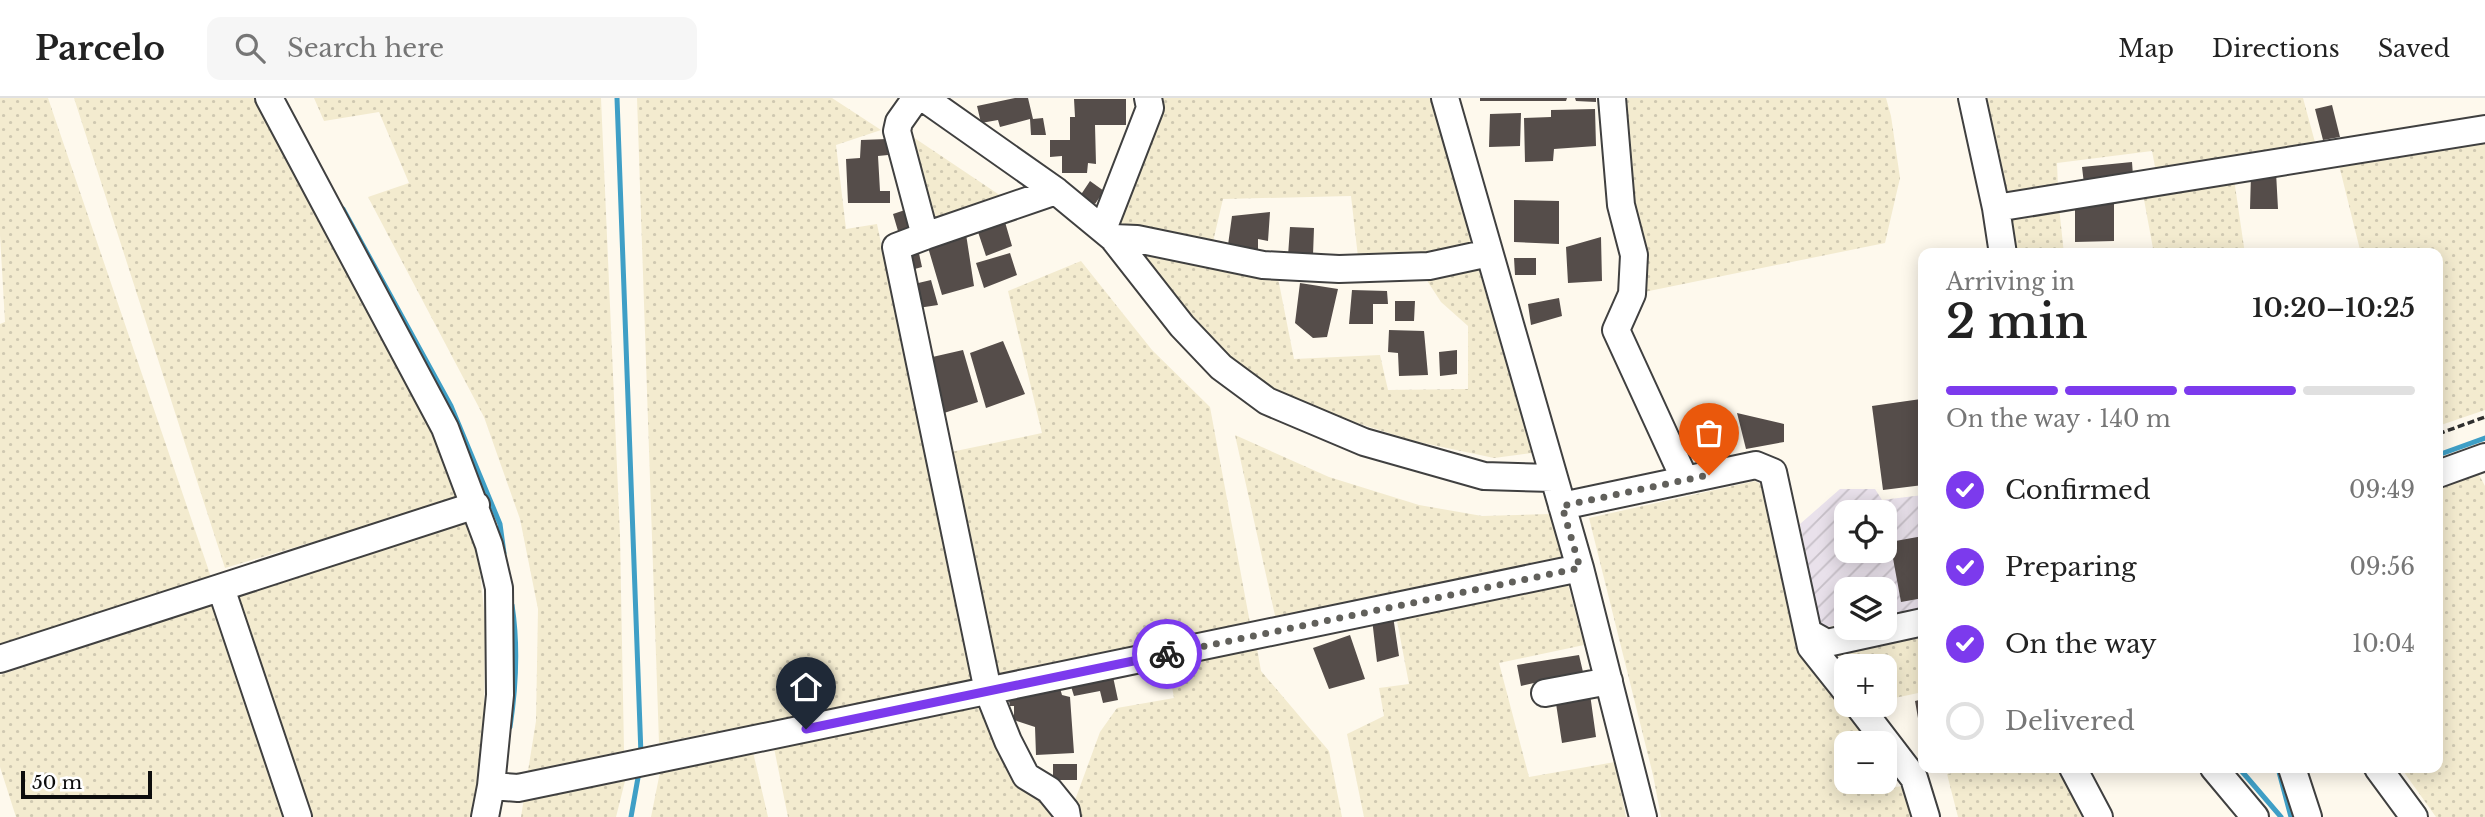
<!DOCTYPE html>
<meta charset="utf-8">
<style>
body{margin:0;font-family:"Libre Baskerville",serif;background:#f6f6f6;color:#222;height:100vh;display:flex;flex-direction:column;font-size:26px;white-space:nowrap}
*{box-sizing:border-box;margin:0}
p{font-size:23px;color:#767676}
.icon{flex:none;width:38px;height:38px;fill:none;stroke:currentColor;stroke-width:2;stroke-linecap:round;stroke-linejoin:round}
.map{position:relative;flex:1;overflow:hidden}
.side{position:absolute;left:1918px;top:150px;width:525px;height:525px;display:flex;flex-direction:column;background:#fff;border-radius:14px;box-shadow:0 4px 18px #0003}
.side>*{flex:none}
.fabs{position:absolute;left:1834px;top:402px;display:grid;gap:14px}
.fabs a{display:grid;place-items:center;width:63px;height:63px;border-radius:14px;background:#fff;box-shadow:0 4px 18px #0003;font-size:35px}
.scale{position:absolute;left:21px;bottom:18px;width:131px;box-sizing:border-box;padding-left:7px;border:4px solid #0d0d0d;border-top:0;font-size:19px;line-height:24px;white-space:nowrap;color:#0d0d0d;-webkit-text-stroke:5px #fff;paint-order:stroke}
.pin{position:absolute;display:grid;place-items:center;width:60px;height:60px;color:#fff;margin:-72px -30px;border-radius:50% 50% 50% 0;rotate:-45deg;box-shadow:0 0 7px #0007}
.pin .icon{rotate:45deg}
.courier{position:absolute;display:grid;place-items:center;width:70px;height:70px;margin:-35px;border:5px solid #7c3aed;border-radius:50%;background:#fff;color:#222;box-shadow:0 2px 9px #0007}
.headline em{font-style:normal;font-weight:600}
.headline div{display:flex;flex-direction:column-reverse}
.headline{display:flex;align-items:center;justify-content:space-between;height:119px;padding:0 28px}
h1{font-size:46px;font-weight:600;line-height:52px}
.bar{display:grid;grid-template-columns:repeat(4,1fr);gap:10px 7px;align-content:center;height:84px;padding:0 28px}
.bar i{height:9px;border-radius:5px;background:#e0e0e0}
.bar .selected{background:#7c3aed}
.bar p{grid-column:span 4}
ol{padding:0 28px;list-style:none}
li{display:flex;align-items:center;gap:21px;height:77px}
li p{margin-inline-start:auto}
li .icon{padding:7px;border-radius:50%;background:#7c3aed;color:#fff;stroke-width:4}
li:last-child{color:#767676}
li i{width:38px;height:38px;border:4px solid #e0e0e0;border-radius:50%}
header{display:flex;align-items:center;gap:42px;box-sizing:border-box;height:98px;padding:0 35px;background:#fff;border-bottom:2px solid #e0e0e0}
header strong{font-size:33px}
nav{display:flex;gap:38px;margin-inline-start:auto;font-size:24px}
.search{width:490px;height:63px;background:#f6f6f6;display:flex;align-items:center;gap:18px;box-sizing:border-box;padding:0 24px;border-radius:14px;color:#767676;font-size:26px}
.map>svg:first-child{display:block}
.industrial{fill:url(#industrial-furrows);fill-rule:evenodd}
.farmland{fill:url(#farmland-dots)}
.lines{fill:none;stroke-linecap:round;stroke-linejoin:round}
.stream{stroke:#3f9fc6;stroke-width:5}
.building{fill:#554d4a}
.minor-casing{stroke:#404040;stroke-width:30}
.path{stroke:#2f2f2f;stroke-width:3.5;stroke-dasharray:7 3.5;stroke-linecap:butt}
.minor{stroke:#fff;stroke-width:26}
.done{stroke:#61605b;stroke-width:7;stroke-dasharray:0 12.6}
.route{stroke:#7c3aed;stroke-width:9}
</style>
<header>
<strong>Parcelo</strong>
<div class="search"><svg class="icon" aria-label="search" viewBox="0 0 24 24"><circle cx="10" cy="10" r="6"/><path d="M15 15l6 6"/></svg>Search here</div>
<nav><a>Map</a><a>Directions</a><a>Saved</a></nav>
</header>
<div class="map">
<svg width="2485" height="719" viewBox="0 0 2485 719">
<defs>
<pattern id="industrial-furrows" width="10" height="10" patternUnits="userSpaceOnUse" patternTransform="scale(1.75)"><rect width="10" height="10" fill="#e9e1eb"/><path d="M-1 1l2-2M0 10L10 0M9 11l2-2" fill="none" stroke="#c7c0c8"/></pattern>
<pattern id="farmland-dots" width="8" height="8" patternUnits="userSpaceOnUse" patternTransform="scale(1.75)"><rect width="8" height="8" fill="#f3ebcf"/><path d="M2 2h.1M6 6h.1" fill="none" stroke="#cfc8b1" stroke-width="1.8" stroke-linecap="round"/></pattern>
</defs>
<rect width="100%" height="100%" fill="#fef9ed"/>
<path class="industrial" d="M1840 391H1875L1882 402 1923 397V510L1885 517V492H1846V525L1821 530 1800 426ZM1846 415H1885V453H1846Z"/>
<path class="farmland" d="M0 0H48L211 479 0 549V226L5 224 0 137Z
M74 0H255L429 326 461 400 225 470Z
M314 0H601L620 438 624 653 528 673 536 623 538 511 520 421 484 319 368 99 409 85 379 14 324 23Z
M637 0H832L881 32 836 47 846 131 877 126 973 584 659 645Z
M1161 0H1432L1476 147 1420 157 1358 159 1351 98 1223 101 1212 148 1118 128Z
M1625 0H1886L1891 18 1900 80 1885 145 1644 194V142L1632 106Z
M1984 0H2303L2316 48 2156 74 2152 53 2057 65 2058 90 2005 97Z
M910 37 1004 100 931 122Z
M2485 41V312L2438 328V156H2361L2338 63Z
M2234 81 2245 156H2154L2143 96Z
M2059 109 2064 156H2011L2005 118Z
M1138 154 1278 180 1294 261 1380 257 1388 292 1468 291V228L1441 204 1426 181 1478 169 1532 355 1494 360 1414 343 1303 308 1249 279 1193 221Z
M1081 163 1152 252 1210 309 1250 525 997 578 951 354 1042 335 1008 193Z
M1235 337 1329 379 1419 407 1482 418 1551 416 1565 463 1276 522Z
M2478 375 2485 388V719H2436L2401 670H2438V390Z
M1755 383 1766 389 1796 551 1866 632 1840 638 1846 662V684H1852L1856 695 1909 687 1916 719H1661L1653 677 1589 420Z
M467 424 479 465 485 522 484 623 473 719H312L238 499Z
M1567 482 1584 547 1499 565 1529 679 1615 664 1626 719H1364L1347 636 1384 618 1379 590 1409 586 1397 523Z
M215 506 284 719H16L0 669V577Z
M1923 535V594L1885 602V569H1848L1834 552Z
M1257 550 1261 573 1329 653 1342 719H1077L1074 705 1100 634 1117 610 1174 600 1168 567Z
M978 607 1014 686 1036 697 1056 719H788L774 650Z
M753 654 768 719H651L660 674Z
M1979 670H2056L2086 719H1958L1947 676Z
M625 683 616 719H521L524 700Z"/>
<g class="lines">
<path class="stream" d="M617 0 641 657
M343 111 451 308 500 426 504 455
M2438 357 2485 340
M510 629C516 590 518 546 512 507
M2239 670 2281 719
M2278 670 2291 719
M631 719 639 674"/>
</g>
<path class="building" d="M1015 0H1028L1033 21 1043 20 1046 37H1031L1030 21 1000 29 998 22 981 25 977 8Z
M1480 0H1567L1566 3H1480Z
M1575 0H1596V4L1576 3Z
M1074 1H1126V27H1095L1096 66 1088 65 1087 75H1062V58L1050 59V42H1070V19H1075Z
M2332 7 2340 39 2323 42 2315 11Z
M1595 11 1596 48 1554 51 1553 63 1525 64 1524 20 1551 19V12Z
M1521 15 1520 48 1489 49 1490 16Z
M887 41 888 57 878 58 880 93H890V105H848L846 61 860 60 861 42Z
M2132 64 2133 78 2084 86 2082 69Z
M2276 74 2278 111H2250L2251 76Z
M1090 83 1104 93 1095 106 1080 98Z
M1514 102 1559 103V146L1514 144Z
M2114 105V143L2075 144V106Z
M905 112 909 130 898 133 893 116Z
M1270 114 1268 143 1258 141V152L1228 147 1232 118Z
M1005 124 1012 148 986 158 977 131Z
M1290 129 1314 130 1313 157 1288 158Z
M966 136 974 188 942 197 927 146Z
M1601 139 1602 183 1568 185 1566 149Z
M918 151 922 169 911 172 905 153Z
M1010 155 1017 177 984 190 976 165Z
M1514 160H1536V177H1515Z
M931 182 938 207 918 210 914 186Z
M1300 185 1338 191 1327 239 1313 240 1295 225Z
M1352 192 1387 193 1388 206H1373V226H1349Z
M1559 200 1562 218 1531 227 1528 206Z
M1395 203H1415L1414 223H1395Z
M1389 232 1424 233 1428 277 1399 278 1398 255 1388 254Z
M1003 243 1025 296 986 310 970 255Z
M963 252 978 304 944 315 928 260Z
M1457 252V276L1440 278 1439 254Z
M1921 301 1923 319V387L1883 392 1872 308Z
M1737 315 1784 326V344L1746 351Z
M1923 438V500L1901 504 1890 444Z
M1393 518 1399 558 1377 564 1372 521Z
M1350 537 1365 581 1329 591 1313 550Z
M1579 557 1583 574 1521 588 1517 567Z
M1112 574 1118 602 1103 605 1100 593 1074 598 1069 582Z
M1059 587 1062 597 1070 599 1074 655 1036 657 1035 629 1014 622V608H1010L1008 598Z
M1590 596 1596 639 1562 645 1555 599Z
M1923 601V643H1922L1915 603Z
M1053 666H1077V682H1053Z"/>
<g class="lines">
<defs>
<path id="minor" d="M269 0 445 330 489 447 499 490 500 597 491 688 485 719
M916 0 899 24 897 33 925 138 896 149 988 593 1008 643 1026 678 1049 692 1066 713 1067 719
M924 0 1056 93 1113 140 1182 228 1221 269 1267 303 1364 344 1484 378 1553 380
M1445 0 1580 470 1643 719
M1612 0 1621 107 1634 157 1632 196 1616 232 1685 382
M1972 0 1996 110 2003 156
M1996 110 2485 31
M1103 131 1150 10 1148 0
M925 138 1056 93
M1113 140 1137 141 1263 167 1339 171 1429 168 1489 155
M2438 376 2485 359
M1562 408 1756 367 1773 374 1811 549 1846 593
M221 490 298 719
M1809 535 1827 545 1923 524
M0 561 476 407
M1545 595 1609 583
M1858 607 1914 680 1926 719
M2073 670 2099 719
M2214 670 2255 719
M2292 670 2308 719
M2378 670 2414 719
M491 688 518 690 1580 470"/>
</defs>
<use href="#minor" class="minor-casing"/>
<path class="path" d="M2438 336 2485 319"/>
<use href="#minor" class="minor"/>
</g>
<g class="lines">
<path class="done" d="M1167 556 1580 470 1562 408 1709 377"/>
<path class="route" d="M806 631 1167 556"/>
</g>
</svg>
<div class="fabs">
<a><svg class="icon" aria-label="locate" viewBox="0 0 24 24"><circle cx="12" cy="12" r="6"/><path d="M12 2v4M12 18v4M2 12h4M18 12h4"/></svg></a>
<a><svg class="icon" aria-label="layers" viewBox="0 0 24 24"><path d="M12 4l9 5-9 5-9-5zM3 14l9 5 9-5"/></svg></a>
<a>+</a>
<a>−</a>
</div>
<div class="scale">50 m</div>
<div class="pin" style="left:1709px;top:377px;background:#ea580c"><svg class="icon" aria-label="bag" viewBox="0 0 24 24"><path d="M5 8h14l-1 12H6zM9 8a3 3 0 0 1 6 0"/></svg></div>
<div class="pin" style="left:806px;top:631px;background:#1f2937"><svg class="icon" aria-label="home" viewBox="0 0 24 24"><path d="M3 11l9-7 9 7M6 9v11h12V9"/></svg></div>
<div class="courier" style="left:1167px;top:556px"><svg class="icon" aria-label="bike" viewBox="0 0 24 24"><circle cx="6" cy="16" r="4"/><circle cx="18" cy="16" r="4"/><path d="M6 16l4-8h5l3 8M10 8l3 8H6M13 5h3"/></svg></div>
<section class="side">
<div class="headline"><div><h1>2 min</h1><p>Arriving in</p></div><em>10:20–10:25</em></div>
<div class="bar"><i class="selected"></i><i class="selected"></i><i class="selected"></i><i></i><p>On the way · 140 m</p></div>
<ol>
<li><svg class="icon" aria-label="check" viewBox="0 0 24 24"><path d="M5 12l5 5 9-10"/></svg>Confirmed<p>09:49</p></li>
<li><svg class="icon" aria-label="check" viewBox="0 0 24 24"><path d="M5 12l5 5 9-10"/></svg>Preparing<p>09:56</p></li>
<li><svg class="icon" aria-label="check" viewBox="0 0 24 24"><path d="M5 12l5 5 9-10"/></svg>On the way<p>10:04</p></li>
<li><i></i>Delivered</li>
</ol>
</section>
</div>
